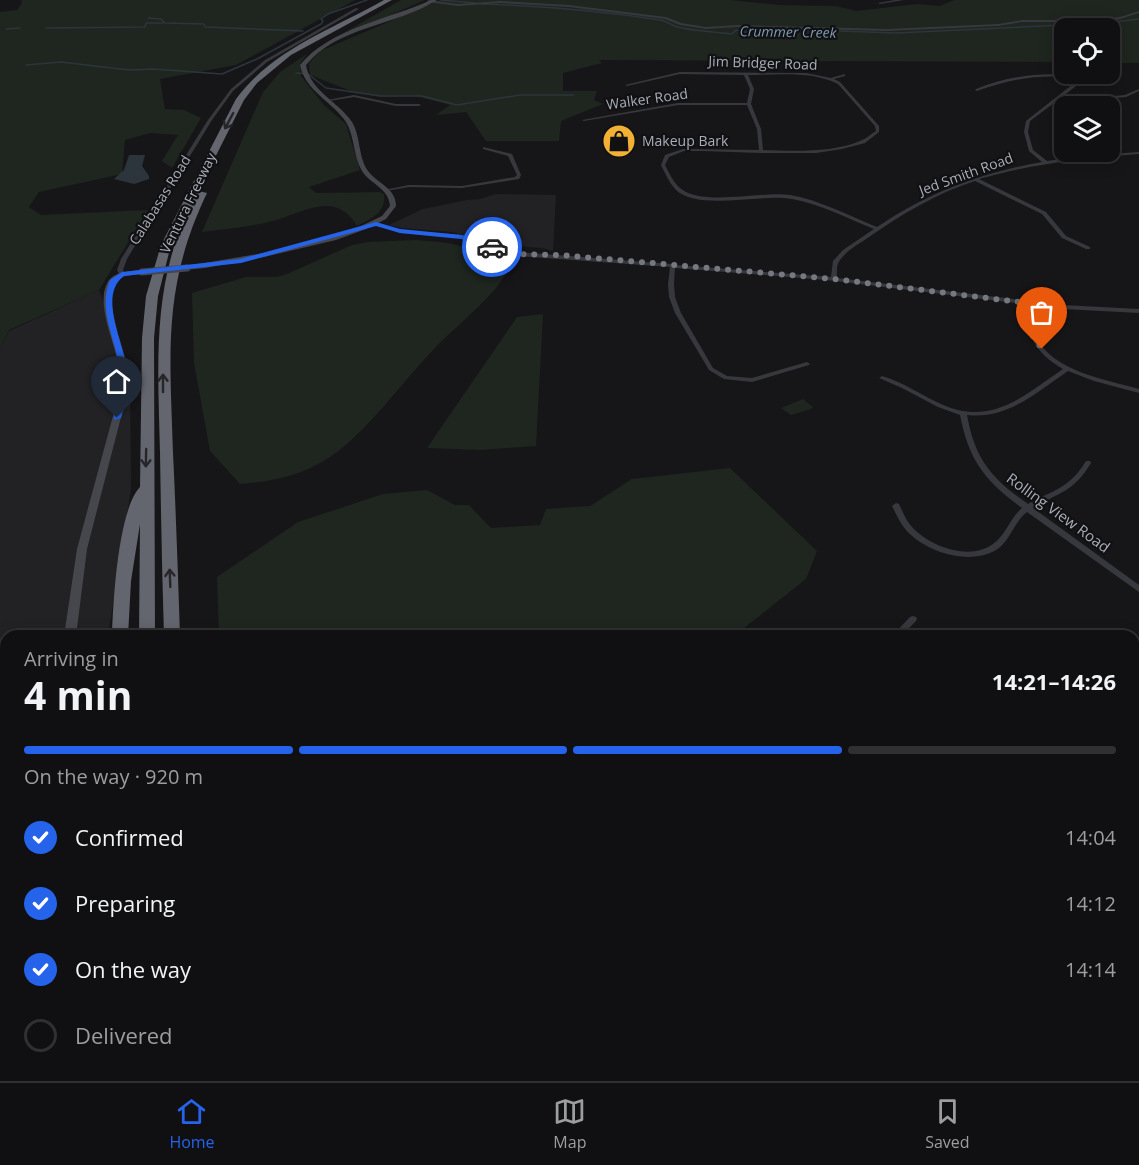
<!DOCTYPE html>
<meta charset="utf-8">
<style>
body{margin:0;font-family:"Open Sans",sans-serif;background:#1e1e20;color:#f1f3f6;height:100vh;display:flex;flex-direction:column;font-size:22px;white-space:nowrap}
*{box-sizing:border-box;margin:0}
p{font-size:20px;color:#9c9d9f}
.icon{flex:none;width:33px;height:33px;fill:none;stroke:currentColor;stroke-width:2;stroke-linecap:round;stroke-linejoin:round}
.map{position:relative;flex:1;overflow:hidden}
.drawer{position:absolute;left:0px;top:630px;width:1140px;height:452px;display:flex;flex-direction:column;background:#101012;border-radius:18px 18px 0 0;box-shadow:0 3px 15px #0003,0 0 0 2px #303032}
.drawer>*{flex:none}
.buttons{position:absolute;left:1054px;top:18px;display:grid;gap:12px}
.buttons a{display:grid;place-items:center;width:66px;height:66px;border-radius:12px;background:#101012;box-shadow:0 3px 15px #0003,0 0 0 2px #303032;font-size:30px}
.pin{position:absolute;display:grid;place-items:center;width:51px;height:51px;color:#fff;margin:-62px -26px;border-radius:50% 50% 50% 0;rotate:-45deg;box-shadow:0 0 6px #0007}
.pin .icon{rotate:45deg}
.courier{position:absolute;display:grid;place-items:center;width:60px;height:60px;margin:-30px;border:4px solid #2563eb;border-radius:50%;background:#fff;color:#222;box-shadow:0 2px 8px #0007}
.summary em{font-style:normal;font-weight:700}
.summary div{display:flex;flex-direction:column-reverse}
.summary{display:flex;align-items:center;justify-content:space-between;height:102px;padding:0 24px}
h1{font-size:39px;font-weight:700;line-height:45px}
.bar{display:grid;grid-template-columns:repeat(4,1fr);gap:9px 6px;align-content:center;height:72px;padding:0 24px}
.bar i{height:8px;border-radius:4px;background:#303032}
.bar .current{background:#2563eb}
.bar p{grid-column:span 4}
ol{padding:0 24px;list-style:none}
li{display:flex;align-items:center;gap:18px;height:66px}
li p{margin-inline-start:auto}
li .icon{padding:6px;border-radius:50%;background:#2563eb;color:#fff;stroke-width:4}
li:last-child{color:#9c9d9f}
li i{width:33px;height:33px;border:3px solid #303032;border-radius:50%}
.tabs{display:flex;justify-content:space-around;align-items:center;height:84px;border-top:2px solid #303032;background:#101012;font-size:16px;color:#9c9d9f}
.tabs a{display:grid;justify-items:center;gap:3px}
.tabs .current{color:#2563eb}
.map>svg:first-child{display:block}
.built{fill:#222225}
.green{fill:#1e261f}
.water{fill:#2c353c}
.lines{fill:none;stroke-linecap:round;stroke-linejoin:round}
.stream-far1{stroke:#2c353c;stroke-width:1.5}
.stream{stroke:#2c353c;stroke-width:3}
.street{fill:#37383d;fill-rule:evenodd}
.secondary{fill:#45474d;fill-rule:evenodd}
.highway{fill:#63666e;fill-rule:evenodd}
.secondary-bridge{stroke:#45474d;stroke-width:7}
.oneway{stroke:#26262a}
.route{fill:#2563eb}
.done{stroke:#757880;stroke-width:6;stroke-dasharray:0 10.8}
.labels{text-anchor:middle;stroke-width:4.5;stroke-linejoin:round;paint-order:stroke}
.far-water-label{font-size:14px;font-style:italic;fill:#7f9bb3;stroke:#111113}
.far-street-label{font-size:14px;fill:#a8adb8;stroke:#111113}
.far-poi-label{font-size:14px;fill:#a8adb8;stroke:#111113;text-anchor:start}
.street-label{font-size:15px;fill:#a8adb8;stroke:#111113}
</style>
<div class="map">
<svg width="1139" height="1081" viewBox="0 0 1139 1081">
<rect width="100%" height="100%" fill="#161618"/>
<path class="built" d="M496 194 556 195 553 251 542 248 515 246 511 248 452 232 402 228 389 225 423 209 467 200 480 199Z
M99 290 130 372 131 489 108 636H6V666L0 662V348L9 331Z
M6 905V1076H129V1081H0V924Z"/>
<path class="green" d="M21 0H355L236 65 160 79 165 109 184 110 201 118 172 168 162 161 178 135 150 133 125 140 122 174 39 192 29 207 41 215 148 210 99 290 9 330 0 348V12L17 10 22 3Z
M401 0H425L343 36H338Z
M440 0H730L778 5 836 6 856 11 917 4 940 6 954 0H1139V63H1110V28H1065V62L599 60 602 63 563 73V91H597L594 100 603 104 561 121 559 141H486L466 112 436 115 450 105 415 96 383 97 351 91 310 75 309 63 320 51Z
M307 54 300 64 301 76 324 105 346 124 360 170 309 187 316 193 380 192 384 194C386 213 372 218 357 226 351 215 340 206 327 206 308 206 291 216 273 221 250 227 226 229 202 232L263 92 280 72Z
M416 240C449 243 460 242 488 260 496 264 501 267 505 275 494 296 453 329 435 348 403 381 364 436 327 459 300 476 270 482 240 484L210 451 194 363 192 293 246 277H277L287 274 352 245 368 242Z
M543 314 536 446 480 450 427 448 517 317Z
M803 399 813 407 811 409 791 415 781 408Z
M730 468 817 551 806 579 734 636H219L217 577 298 522 383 494 427 490 455 505H469L491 528 540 525 546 509 590 506 632 479Z
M0 662 6 666V905L0 924Z"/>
<path class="water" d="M129 155H145L142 166 149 176V179L134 184 114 179 124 170Z"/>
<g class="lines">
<path class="stream-far1" d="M441 0 475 3
M481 4C542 6 600 11 660 20 667 21 671 25 677 27 695 31 714 32 732 34L736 30 754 34 809 30 896 33 1106 23 1139 19
M148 18 161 19 165 23 204 24 205 27 303 31
M46 28 145 27 146 23H163
M6 29 20 28
M26 65 61 62 129 70 153 69 222 74 257 59 321 24 323 21 321 19 328 14 367 0
M296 73 308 74 326 88 380 96H422L457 105 520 95H574"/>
<path class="stream" d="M1134 875 1139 870
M1134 1033 1139 1051"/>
<path class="street" d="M428 0 458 4 500 1 569 5 666 17 681 23 706 27 737 25 887 29 998 24 1022 20H1093L1120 17 1139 11V13L1120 19 1093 22H1022L998 26 887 31 737 27 706 29 680 25 665 19 569 7 500 3 458 6 427 2Z
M895 0H904L880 4 878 3Z
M356 8 359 9 267 62 233 91 212 120 127 259 123 270 125 275 120 276 117 270 121 259 208 120 231 89 265 60Z
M680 72 806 73 831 78 845 74V76L834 79 840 82 879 126V132L865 143 842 149 816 153H761L702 151H684L669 157 665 165C669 173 674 183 680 188 702 207 761 191 790 195 820 200 849 216 877 227 930 192 980 173 1042 162L1029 151 1024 132 1026 121 1078 80 1080 78C1040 74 1014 78 977 91L975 90 976 89C1010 75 1045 72 1081 76L1082 74H1086L1081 82 1057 101 1125 95 1139 89V91L1126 97 1054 103 1030 121 1028 132 1033 150 1047 161 1082 156 1139 152V154C1085 158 1031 164 979 179L1046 212 1066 236 1090 247V249H1086L1062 238 1042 214 975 181C937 193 902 214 869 237 859 244 847 250 840 260 836 265 837 272 837 278L1063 305 1139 309V313L1063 309 1030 305C1032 315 1033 327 1037 337 1051 371 1107 380 1139 389V393L1094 381 1068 371C1037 392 1007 420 967 415 975 460 992 479 1028 504 1053 490 1069 489 1086 461H1090L1091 463C1074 492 1059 492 1033 508L1139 585V592L1027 512C1015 521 1011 538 999 548 973 567 926 553 906 530 900 523 896 514 892 506L896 503 899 504C903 512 906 521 913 528 931 547 970 561 993 544 1006 535 1010 518 1022 508 985 481 969 461 960 415L938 407 902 388 879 378 882 376C903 382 921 395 941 404 992 427 1023 396 1063 369 1033 351 1029 337 1024 304L827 280 675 268 674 284 675 297 681 313 713 368 727 376 752 378 807 362 810 364 809 365 752 382 724 379 709 370 675 313 669 297 668 284 670 267 518 256 462 238 400 233 374 224 376 223 400 230 462 235 518 252 671 264 673 263 675 265 831 277 833 261 843 250 874 229C847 218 820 204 792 199 761 193 697 212 675 189 669 182 665 173 661 165L665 155 683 149 759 150 757 129 747 105H678L584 121 582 120 678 103H747L750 89 744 75 680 74 627 86 625 85ZM748 75C777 75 811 70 838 84L875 126 876 131C871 134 866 139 860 141 832 153 793 151 763 150L761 129 751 104 754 89Z
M354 95 396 104H419L421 105 419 106H396L354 97 329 101 327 100Z
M483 147 512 154 521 175 519 179 462 188 409 187 386 191 384 190 409 185 462 186 515 177 517 175 508 156 483 149Z
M913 616 916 617 917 619 916 621 901 636H892L910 617Z
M257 1076H269V1081H257Z
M495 1076H507V1081H495Z"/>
<path class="secondary" d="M431 0H437C396 26 338 26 306 65 310 91 339 102 352 122 361 137 358 157 368 171 378 184 396 188 396 206L386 219 366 229 336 240 264 257 205 268 184 270V266H187L264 253 331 236 361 226 382 216 390 206C389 188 370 184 362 171 353 156 355 137 346 122 333 102 305 91 300 65 330 28 390 19 431 0Z
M142 270 146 272 145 274C136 275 124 274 117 280 101 295 124 347 127 366 129 374 128 382 128 390L87 549 76 636H64L77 549 120 390C120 382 120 374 119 366 115 343 93 299 110 279 118 271 132 271 142 270Z
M6 952V978L0 982V956Z"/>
<path class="highway" d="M384 0H392L291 55 257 83 244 100 171 245 158 296 154 338 155 636H139L140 524 131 581 128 636H112C113 603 118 510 140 487L142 338 146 296 161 245 236 99C273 49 331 30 384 0Z
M199 191 207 193C162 287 170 353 173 453 176 514 178 575 180 636H164C162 575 161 514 160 453 158 362 150 273 199 191Z
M140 1076H164V1081H140Z
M174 1076H234L235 1081H174Z"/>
<path class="secondary-bridge" d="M142 272 187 268"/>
</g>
<defs><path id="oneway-shaft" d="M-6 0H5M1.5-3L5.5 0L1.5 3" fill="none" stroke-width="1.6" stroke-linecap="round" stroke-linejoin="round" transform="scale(1.5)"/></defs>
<g class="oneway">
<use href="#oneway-shaft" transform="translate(229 121) rotate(118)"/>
<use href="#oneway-shaft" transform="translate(163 383) rotate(-90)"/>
<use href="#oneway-shaft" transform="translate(146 458) rotate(91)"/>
<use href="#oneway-shaft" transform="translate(170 578) rotate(-92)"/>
</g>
<path class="route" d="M376 222 400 229 462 235 495 247 492 249 461 239 400 233 376 226 241 263 124 276C96 296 127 349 128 377 129 391 125 404 121 418L114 420C112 407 120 392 120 378 120 345 96 313 110 280L122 272 240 259Z"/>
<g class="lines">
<path class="done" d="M492 247 518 254 560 255 834 279 1027 303 1033 336 1042 349"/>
</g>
<defs>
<symbol id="shop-disc" viewBox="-11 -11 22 22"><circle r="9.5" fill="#f2b134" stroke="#111113"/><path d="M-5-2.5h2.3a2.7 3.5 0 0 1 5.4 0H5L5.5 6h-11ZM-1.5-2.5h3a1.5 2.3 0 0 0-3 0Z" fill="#111"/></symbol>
</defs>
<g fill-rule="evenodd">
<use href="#shop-disc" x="600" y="122" width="38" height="38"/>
</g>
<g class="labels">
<g class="far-water-label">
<text transform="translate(788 32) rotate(1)" y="5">Crummer Creek</text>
</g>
<g class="far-street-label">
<text transform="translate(763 63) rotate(2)" y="5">Jim Bridger Road</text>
<text transform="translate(647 99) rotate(-8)" y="5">Walker Road</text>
<text transform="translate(966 174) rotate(-20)" y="5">Jed Smith Road</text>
<text transform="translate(160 200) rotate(-58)" y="5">Calabasas Road</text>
<text transform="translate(188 203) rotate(-64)" y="5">Ventura Freeway</text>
</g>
<g class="far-poi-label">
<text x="642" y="146">Makeup Bark</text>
</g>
<g class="street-label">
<text transform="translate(1058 513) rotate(36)" y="5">Rolling View Road</text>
</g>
</g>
</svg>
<div class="buttons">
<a><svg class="icon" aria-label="locate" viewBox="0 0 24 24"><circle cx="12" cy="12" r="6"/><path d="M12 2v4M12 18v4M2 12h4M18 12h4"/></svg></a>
<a><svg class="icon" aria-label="layers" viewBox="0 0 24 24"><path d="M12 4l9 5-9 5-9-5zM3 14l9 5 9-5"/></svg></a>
</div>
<div class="pin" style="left:1042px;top:349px;background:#ea580c"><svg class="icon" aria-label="bag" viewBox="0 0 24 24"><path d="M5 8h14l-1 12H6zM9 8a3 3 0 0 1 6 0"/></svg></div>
<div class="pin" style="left:117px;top:418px;background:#1f2937"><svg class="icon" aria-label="home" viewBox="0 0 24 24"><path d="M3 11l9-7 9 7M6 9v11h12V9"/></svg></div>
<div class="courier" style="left:492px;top:247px"><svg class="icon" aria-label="car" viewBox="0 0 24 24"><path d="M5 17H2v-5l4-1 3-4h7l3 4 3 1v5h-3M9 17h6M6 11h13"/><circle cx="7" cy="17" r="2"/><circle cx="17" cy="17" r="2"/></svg></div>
<section class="drawer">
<div class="summary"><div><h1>4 min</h1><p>Arriving in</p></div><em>14:21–14:26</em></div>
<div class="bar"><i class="current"></i><i class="current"></i><i class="current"></i><i></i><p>On the way · 920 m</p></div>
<ol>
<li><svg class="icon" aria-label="check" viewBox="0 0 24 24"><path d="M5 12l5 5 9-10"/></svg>Confirmed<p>14:04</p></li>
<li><svg class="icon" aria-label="check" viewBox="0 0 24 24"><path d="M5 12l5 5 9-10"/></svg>Preparing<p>14:12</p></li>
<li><svg class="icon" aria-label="check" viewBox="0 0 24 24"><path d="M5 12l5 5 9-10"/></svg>On the way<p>14:14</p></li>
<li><i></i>Delivered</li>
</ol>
</section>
</div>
<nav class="tabs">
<a class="current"><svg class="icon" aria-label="home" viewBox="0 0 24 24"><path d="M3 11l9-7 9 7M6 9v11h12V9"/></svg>Home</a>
<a><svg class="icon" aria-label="map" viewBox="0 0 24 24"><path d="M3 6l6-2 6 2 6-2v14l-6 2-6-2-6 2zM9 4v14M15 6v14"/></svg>Map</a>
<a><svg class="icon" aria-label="saved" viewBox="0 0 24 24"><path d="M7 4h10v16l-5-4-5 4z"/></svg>Saved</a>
</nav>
